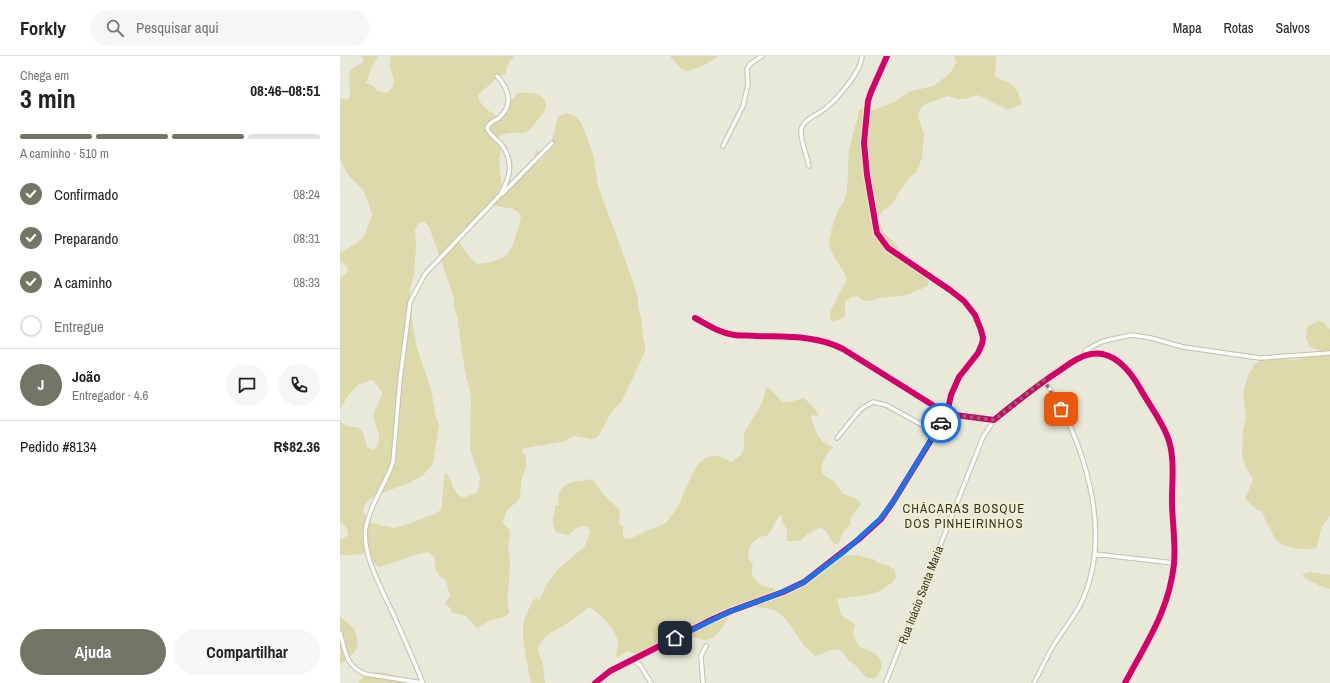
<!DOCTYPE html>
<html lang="pt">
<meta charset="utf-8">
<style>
body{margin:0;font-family:"Archivo Narrow",sans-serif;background:#f6f6f6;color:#202124;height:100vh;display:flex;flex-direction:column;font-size:15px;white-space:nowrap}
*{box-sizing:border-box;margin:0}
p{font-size:13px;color:#757577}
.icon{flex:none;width:22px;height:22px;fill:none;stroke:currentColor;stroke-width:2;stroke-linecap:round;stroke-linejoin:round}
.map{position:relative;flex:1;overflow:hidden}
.panel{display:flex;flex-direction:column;background:#fff;width:340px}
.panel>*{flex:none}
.pin{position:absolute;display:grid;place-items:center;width:34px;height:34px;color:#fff;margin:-17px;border-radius:8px;box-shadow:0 2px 6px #0006}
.courier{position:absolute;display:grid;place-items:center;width:40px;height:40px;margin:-20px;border:3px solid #1a73e8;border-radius:50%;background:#fff;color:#222;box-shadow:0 1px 5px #0007}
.overview em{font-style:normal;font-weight:700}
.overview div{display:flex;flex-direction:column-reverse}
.overview{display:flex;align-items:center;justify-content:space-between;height:68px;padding:0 20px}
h1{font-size:26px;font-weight:700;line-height:30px}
.bar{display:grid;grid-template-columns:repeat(4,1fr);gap:6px 4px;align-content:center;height:48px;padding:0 20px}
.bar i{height:5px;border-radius:3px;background:#e0e0e0}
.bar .active{background:#747467}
.bar p{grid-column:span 4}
.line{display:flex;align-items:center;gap:10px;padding:0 20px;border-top:1px solid #e0e0e0}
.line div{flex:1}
.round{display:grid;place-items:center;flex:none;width:42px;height:42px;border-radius:21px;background:#f6f6f6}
ol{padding:0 20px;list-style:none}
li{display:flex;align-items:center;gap:12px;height:44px}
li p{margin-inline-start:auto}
li .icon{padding:4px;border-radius:50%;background:#747467;color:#fff;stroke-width:4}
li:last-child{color:#757577}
li i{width:22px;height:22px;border:2px solid #e0e0e0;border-radius:50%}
.primary-button{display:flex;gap:8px;margin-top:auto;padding:8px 20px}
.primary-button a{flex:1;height:46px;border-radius:24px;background:#747467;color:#fff;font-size:16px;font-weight:700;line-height:46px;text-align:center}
.primary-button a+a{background:#f6f6f6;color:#202124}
header{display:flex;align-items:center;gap:24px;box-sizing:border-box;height:56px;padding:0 20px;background:#fff;border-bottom:1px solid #e0e0e0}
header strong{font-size:19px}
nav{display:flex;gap:22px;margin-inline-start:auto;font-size:14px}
.search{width:280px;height:36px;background:#f6f6f6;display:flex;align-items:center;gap:10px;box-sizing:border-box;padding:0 14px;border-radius:22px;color:#757577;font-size:15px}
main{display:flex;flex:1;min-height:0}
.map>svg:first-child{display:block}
.green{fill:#dcdaab;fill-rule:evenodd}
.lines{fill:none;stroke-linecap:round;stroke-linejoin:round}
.minor-casing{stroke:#c1c1b4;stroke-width:5.5}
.tertiary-casing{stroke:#c1c1b4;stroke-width:6}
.minor{stroke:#fcfcf9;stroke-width:3.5}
.tertiary{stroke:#fcfcf9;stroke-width:4.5}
.cycleway-casing{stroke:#f0efd2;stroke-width:8}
.cycleway{stroke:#d6006c;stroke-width:6}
.done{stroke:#747467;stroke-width:4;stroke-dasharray:0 7.2}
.route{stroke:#1a73e8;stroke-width:5}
.labels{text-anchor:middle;stroke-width:3.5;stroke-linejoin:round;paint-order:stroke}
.street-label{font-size:12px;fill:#353529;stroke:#f0efd2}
.neighbourhood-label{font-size:13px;letter-spacing:1px;fill:#353529;stroke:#f0efd2}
</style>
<header>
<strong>Forkly</strong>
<div class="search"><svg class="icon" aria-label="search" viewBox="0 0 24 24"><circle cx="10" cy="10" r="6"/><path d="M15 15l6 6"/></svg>Pesquisar aqui</div>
<nav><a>Mapa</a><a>Rotas</a><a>Salvos</a></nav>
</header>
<main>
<section class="panel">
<div class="overview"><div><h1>3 min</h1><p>Chega em</p></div><em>08:46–08:51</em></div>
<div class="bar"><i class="active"></i><i class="active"></i><i class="active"></i><i></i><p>A caminho · 510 m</p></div>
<ol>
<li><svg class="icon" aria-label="check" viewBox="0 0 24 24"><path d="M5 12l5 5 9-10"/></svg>Confirmado<p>08:24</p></li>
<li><svg class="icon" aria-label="check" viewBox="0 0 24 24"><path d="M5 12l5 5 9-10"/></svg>Preparando<p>08:31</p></li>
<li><svg class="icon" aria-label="check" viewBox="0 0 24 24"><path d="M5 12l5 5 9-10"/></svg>A caminho<p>08:33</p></li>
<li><i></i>Entregue</li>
</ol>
<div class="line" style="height:72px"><b class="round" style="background:#747467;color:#fff">J</b><div><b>João</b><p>Entregador · 4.6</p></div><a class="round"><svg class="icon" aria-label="chat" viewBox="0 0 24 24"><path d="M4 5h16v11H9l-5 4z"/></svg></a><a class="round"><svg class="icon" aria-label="phone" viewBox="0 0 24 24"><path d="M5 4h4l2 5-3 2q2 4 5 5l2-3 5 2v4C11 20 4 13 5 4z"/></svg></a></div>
<div class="line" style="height:52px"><div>Pedido #8134</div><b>R$82.36</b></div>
<div class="primary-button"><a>Ajuda</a><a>Compartilhar</a></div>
</section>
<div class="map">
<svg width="990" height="627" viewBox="0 0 990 627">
<rect width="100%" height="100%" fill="#e9e9d9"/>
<path class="green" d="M21 0H38L31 12 27 26 25 27 34 30C35 33 37 35 41 36 44 37 48 37 50 34 58 27 51 18 50 10 50 7 51 3 51 0H174L167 10 166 17 158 21 138 39C139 50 151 57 160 61L168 57 166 51 177 38C183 36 192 36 198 39 213 46 204 57 196 66 194 69 191 73 188 75 183 79 176 76 170 77 165 77 160 80 155 82L161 93 159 106 162 133 163 134 192 106 196 93 199 96 200 104H202L212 85 217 64 219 60 227 57 236 61 241 66 253 98 258 130 293 225 298 242V252L301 261 303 281 305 289V296L282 345 271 357 259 379 256 382 251 383 234 380 222 386 185 392 182 395V397L186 399V411L181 426 180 441 178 445 168 453 162 466 169 473 170 479 168 490 170 505 169 528 167 541 169 557 165 561 151 564 137 572 126 560 111 556V553L105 547 110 540 106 525 100 520 96 514 94 501 88 496C71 498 56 507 39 511L33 506 29 498C19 497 10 500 0 499V483L8 480 7 473 0 465V364C4 371 11 371 18 371L23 377 27 391 34 394C47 378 31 371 34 357 36 350 41 344 42 336L33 324C14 327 9 338 0 354V222L8 216 7 210 0 206V197L17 187 23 182 29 168 32 158 24 135 8 119 0 104V42L7 44 10 42C11 33 6 18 13 12 16 9 21 9 24 5ZM150 148C159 152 179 150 181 162 177 173 175 189 167 198 160 205 147 207 137 208L131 203 119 186 140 160 143 153ZM84 165 89 171 109 227 114 243V252L117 260 125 316 131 340 130 388 131 397 140 421 138 436 123 442C111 435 114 426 105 416L101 454 94 458 71 467 54 472 31 467 26 462 23 454 26 447 31 442 39 438 69 427 83 419 93 408 99 369 96 361 91 333 77 293 72 264 70 234 74 217 76 193 75 174 78 167Z
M330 0H379L363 10 347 15 340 12Z
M614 0H656L655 20C674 31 674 24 682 48L668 54 638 39 624 43H617L608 40 585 48 580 53 578 61 584 78 582 102 576 117 570 121 558 137 555 144 549 151 543 154 538 162 544 177 550 182 564 199 585 214 588 222V230L567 239 539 242 531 245H524L517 240 511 241 505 246V260L494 266 490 263V256L507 223C503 211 491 201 489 187 489 180 495 161 498 155 499 152 502 150 503 147 510 134 507 111 509 96 511 81 517 68 519 54L527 51 534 54 556 45 568 36 593 30 607 20 613 13 616 6Z
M978 265 983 266 990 273V460C987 463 984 467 982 471 978 478 980 486 976 492 964 495 943 492 935 483L921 455 917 454 905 443 913 423 906 412 902 400 903 374 906 360 903 338 909 317 915 308 931 299 943 303 955 304 981 297 980 295 969 290 966 281 967 271Z
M427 331 431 334 442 346H449L464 342 475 353 479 360 473 359 471 361C476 376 477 385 493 391 485 400 480 406 482 418L495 426 502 437 516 443 521 447 520 450 511 461 510 469 502 477 499 487 496 488H494L485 474 480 471 475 474 469 477 460 485H447V474L442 466V460L440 459C434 466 433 475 426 480 416 479 405 493 409 503 410 505 412 507 413 509 409 517 415 526 423 530 426 531 429 531 432 532 437 535 441 537 447 538L454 534 459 526 481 508 496 501 510 499H517L533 503 541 508 548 509 555 514 556 522C537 543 522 538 497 543L501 559 515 568 513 578 519 591C535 594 551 607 535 622H527L515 609 508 604 504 598 498 593 491 594 476 600C456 588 453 560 430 553 417 549 395 551 387 563 382 571 379 579 370 583 362 586 356 580 349 580 341 581 323 583 316 587 311 590 308 596 302 598 297 600 292 596 287 595L277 602C275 596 278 592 278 587 279 576 258 556 249 551 242 557 235 562 228 567 216 575 202 578 198 594L203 609 205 627H191C188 609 179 579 185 562 186 558 188 555 190 551 192 546 192 544 197 542L199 545 206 529 217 514 245 490 250 476 248 471C239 468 234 474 228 479L216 476C209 464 215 461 215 449L219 450C216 435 222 428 237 425 242 425 245 425 250 423L255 426 263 438 279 453 280 461 278 467 283 470V480L285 483H288C295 481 301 477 308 474 316 471 324 470 329 463 335 456 340 447 343 439 353 417 361 387 391 406L401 399 404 393V377L422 347Z
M970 516 990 519V533L980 530 963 521V518Z
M0 560C4 565 8 567 12 571 14 573 15 576 16 579 22 595 10 600 0 609Z
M39 616 54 619 70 627H18L23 620Z"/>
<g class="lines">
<defs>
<path id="minor" d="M383 90 403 50 408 28 407 13 410 8 422 0
M469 110C467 100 460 83 461 74 463 63 479 58 486 52 498 42 521 16 522 0
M162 138 212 87
M355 262C365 267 375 274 386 277 395 280 404 279 414 280 439 280 470 279 494 288L607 358
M742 301 746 294 761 286 768 284 792 279 811 282 843 291 920 302 990 297
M497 382 519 355 524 351 533 346 546 349 595 376
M754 498 834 507
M0 577C6 596 5 609 25 618L83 627
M292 604 300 609 311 627
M546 626 643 381 654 364
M83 627C74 605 64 582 54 560 43 535 21 498 26 471 30 448 46 428 53 406L60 324 70 246 85 218 160 139C170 122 175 106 161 88 156 82 150 80 147 72 149 66 154 65 159 62 174 49 169 33 157 20
M363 627 361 600 366 590
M694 627C700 615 706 603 712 592 722 575 735 561 743 543 773 475 744 382 704 324"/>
<path id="tertiary" d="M607 358 654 364C674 348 728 300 752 298 765 297 779 304 788 313 795 321 800 332 805 341 811 353 819 364 825 375 835 397 832 419 832 442 832 463 835 485 834 506 831 551 805 589 785 627
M255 627 270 615 373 563 391 555 443 536 464 526 519 483 541 463 553 446 607 358 611 339 619 321 638 297 642 288 643 282 641 274 635 259 624 245 610 234 548 192 537 177 527 119 524 87 528 45 531 36 547 0"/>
</defs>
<use href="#minor" class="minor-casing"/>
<use href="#tertiary" class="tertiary-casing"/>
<use href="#minor" class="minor"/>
<use href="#tertiary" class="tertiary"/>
<defs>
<path id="cycleway" d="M355 262C368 269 380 277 394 279 401 280 409 279 416 280 445 281 477 279 503 293L607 358 654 364C675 347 696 330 719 315 729 308 739 300 751 298 775 294 791 316 801 334 810 350 822 365 828 382 835 401 832 424 832 445 832 465 836 487 834 508 829 555 806 587 785 627
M255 627 270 615 373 563 391 555 443 536 464 526 519 483 541 463 553 446 607 358 611 339 619 321 638 297 642 288 643 282 641 274 635 259 624 245 610 234 548 192 537 177 527 119 524 87 528 45 531 36 547 0"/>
</defs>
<use href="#cycleway" class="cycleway-casing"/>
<use href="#cycleway" class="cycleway"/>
</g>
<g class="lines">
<path class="done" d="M601 367 606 358 654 364 704 324 721 353"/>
<path class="route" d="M335 582 391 555 430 541 454 531 464 526 505 495 540 463 553 446 601 367"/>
</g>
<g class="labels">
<g class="street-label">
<text transform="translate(581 539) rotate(-69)" y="4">Rua Inácio Santa Maria</text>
</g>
<g class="neighbourhood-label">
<text x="624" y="457">CHÁCARAS BOSQUE<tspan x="624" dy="15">DOS PINHEIRINHOS</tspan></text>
</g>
</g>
</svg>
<div class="pin" style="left:721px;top:353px;background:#ea580c"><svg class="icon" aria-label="bag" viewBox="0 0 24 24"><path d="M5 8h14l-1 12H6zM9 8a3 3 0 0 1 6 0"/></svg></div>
<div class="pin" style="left:335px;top:582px;background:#1f2937"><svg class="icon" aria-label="home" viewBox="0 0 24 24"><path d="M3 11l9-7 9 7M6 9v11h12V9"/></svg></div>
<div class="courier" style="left:601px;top:367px"><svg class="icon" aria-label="car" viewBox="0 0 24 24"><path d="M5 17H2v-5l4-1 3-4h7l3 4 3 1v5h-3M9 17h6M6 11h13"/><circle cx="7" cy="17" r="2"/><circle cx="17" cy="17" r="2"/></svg></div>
</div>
</main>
